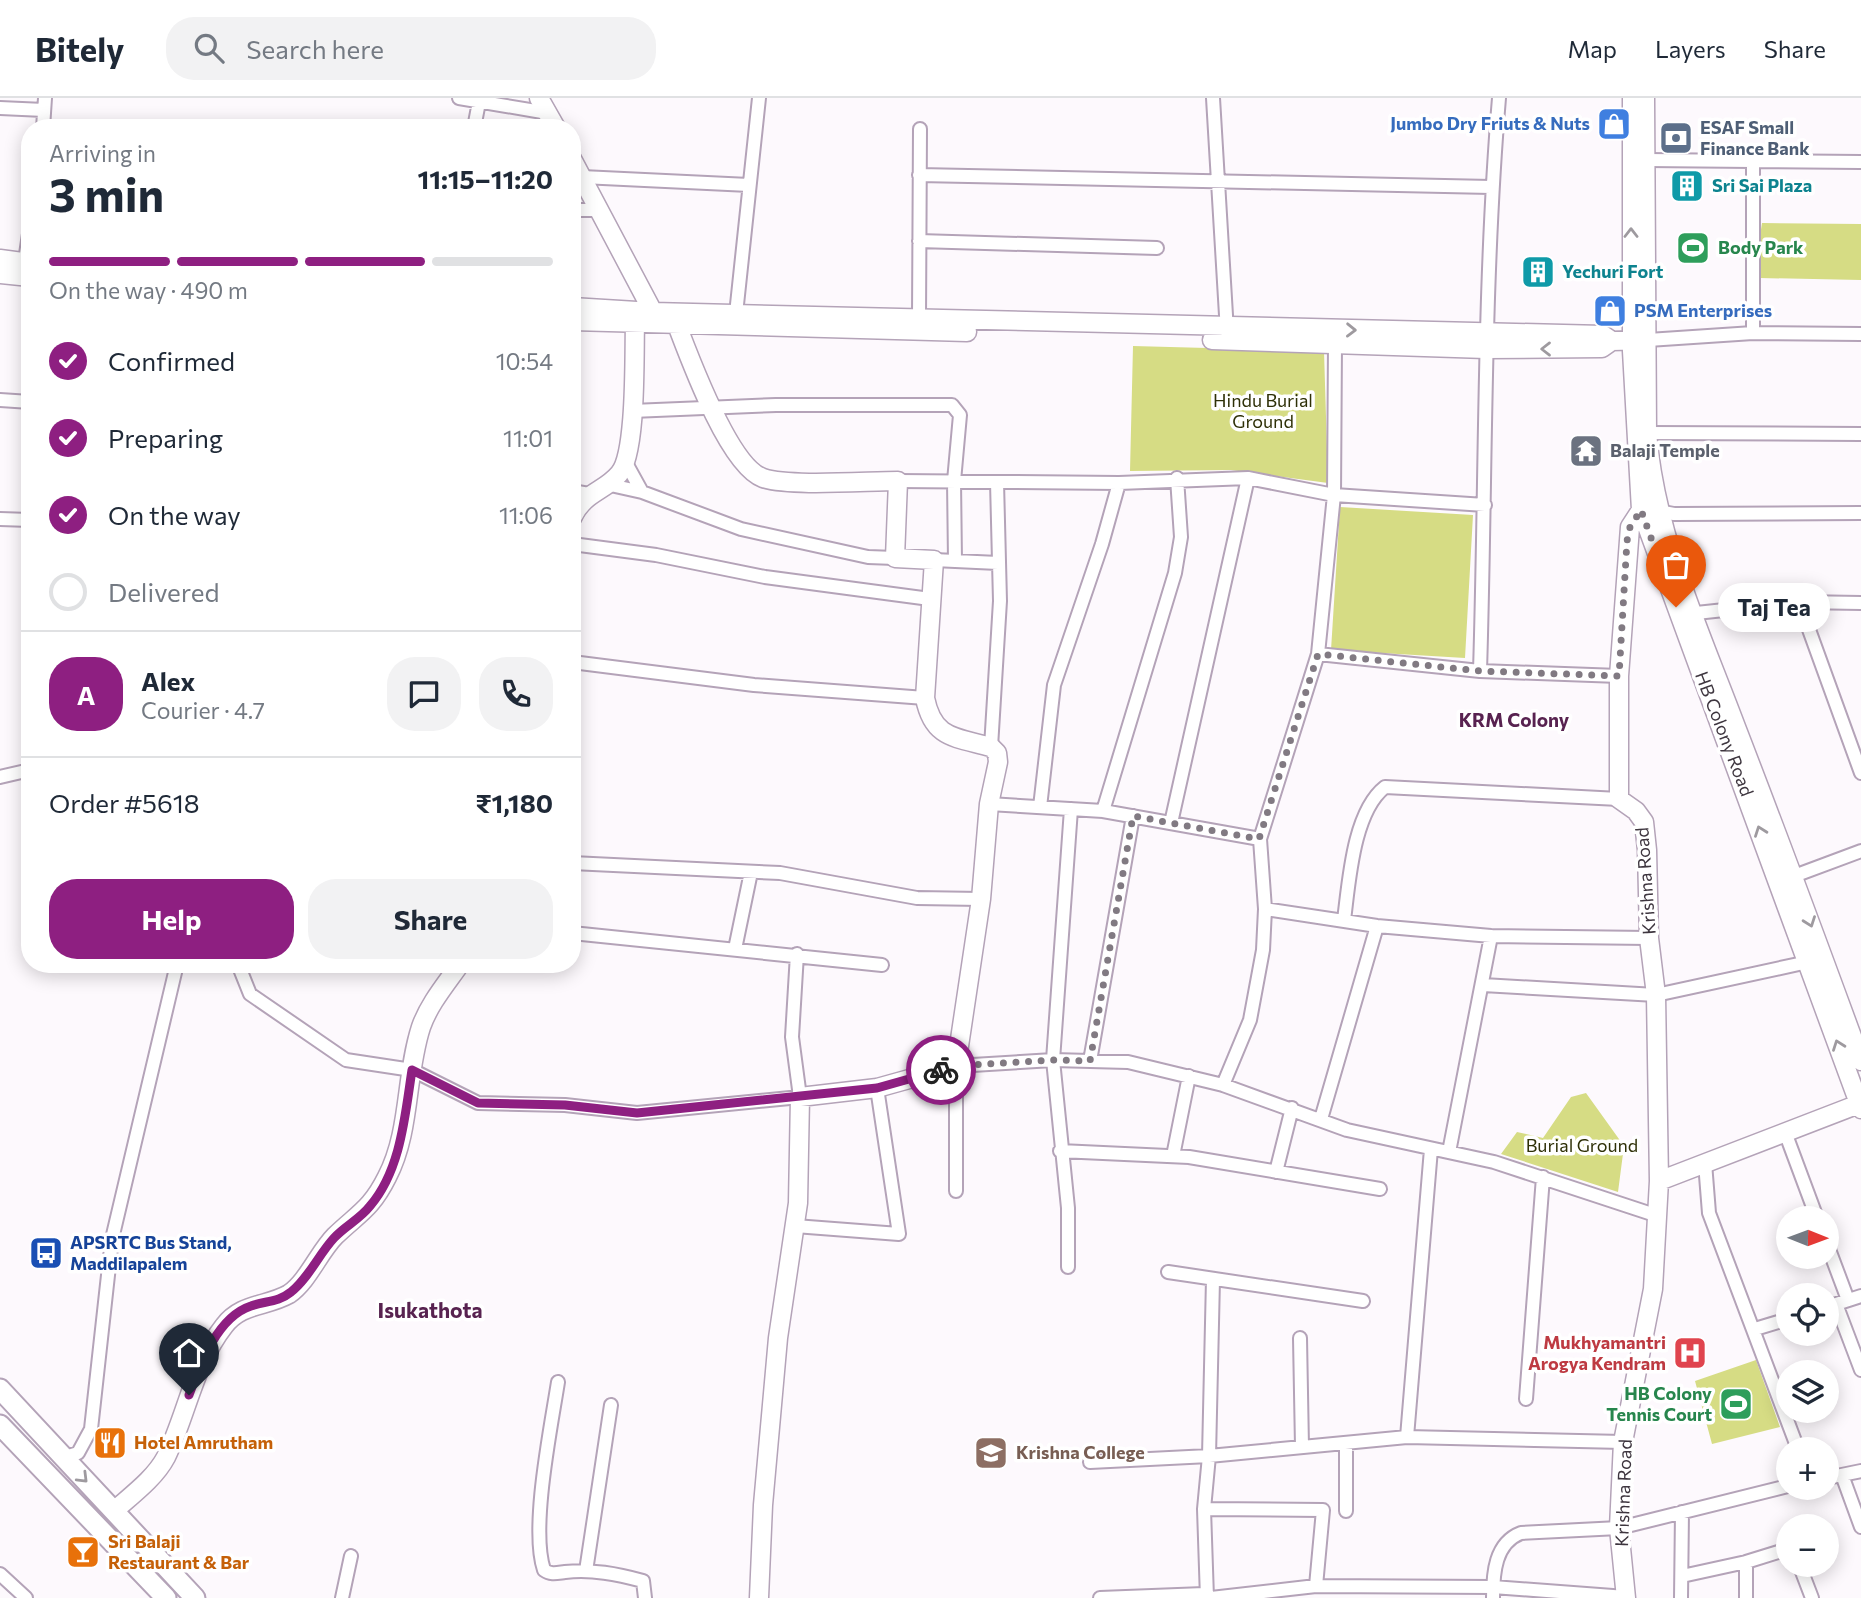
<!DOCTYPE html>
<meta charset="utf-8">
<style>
body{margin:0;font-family:Commissioner,sans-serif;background:#f2f2f3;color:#1f2937;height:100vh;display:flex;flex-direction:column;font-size:26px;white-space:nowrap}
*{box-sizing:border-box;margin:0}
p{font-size:23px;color:#747a83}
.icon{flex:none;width:38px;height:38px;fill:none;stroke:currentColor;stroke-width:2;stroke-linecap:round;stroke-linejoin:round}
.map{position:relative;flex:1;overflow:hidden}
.drawer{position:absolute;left:21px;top:21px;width:560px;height:854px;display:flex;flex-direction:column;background:#fff;border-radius:28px;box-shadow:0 4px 18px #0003}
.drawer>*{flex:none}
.needle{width:46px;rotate:91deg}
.buttons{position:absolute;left:1776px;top:1108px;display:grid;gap:14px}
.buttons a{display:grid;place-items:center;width:63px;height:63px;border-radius:50%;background:#fff;box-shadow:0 4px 18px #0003;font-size:35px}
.pin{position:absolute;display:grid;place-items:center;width:60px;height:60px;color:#fff;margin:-72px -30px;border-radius:50% 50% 50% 0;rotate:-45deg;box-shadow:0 0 7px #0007}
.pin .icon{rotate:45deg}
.courier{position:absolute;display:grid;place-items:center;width:70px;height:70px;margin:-35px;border:5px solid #8e1f81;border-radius:50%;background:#fff;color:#222;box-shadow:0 2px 9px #0007}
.bubble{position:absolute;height:49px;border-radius:24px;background:#fff;box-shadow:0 4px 18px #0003;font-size:23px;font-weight:700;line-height:49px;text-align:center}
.overview em{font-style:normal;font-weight:700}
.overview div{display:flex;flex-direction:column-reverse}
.overview{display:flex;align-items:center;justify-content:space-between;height:119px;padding:0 28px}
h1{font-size:46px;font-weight:700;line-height:52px}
.bar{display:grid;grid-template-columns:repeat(4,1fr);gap:10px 7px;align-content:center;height:84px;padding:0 28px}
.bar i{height:9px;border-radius:5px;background:#e0e1e3}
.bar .on{background:#8e1f81}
.bar p{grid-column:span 4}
.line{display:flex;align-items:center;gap:18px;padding:0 28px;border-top:2px solid #e0e1e3}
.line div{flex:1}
.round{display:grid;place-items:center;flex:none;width:74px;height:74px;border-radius:28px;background:#f2f2f3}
ol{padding:0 28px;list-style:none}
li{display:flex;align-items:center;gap:21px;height:77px}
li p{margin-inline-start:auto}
li .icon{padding:7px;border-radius:50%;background:#8e1f81;color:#fff;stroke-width:4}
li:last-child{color:#747a83}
li i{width:38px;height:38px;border:4px solid #e0e1e3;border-radius:50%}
.primary-button{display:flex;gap:14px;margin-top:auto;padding:14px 28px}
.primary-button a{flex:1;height:80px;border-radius:28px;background:#8e1f81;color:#fff;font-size:28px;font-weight:700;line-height:80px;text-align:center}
.primary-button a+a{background:#f2f2f3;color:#1f2937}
header{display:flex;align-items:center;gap:42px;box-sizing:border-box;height:98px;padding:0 35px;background:#fff;border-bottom:2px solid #e0e1e3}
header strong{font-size:33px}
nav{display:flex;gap:38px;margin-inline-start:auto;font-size:24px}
.search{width:490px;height:63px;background:#f2f2f3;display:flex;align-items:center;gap:18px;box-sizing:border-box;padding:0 24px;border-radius:28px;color:#747a83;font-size:26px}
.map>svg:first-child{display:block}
.green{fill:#d6dc84}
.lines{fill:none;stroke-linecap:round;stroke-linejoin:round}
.street-casing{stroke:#b4a3b8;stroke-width:16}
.secondary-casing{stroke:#b4a3b8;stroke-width:21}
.primary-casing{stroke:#b4a3b8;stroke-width:23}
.street{stroke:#fff;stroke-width:12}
.secondary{stroke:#fff;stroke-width:18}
.primary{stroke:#fff;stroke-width:19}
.oneway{stroke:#9e9a9f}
.done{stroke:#817a82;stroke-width:7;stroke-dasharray:0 12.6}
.route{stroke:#8e1f81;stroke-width:9}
.labels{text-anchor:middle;stroke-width:7;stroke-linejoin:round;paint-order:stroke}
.shop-label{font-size:18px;font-weight:bold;fill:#366cbe;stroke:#fff;text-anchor:end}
.service-label{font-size:18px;font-weight:bold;fill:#4e5e75;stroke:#fff;text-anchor:start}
.culture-label{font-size:18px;font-weight:bold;fill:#0d838f;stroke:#fff;text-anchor:start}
.leisure-label{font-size:18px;font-weight:bold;fill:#27864d;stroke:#fff;text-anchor:start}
.park-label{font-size:18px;fill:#2e3007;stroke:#fff}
.worship-label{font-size:18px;font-weight:bold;fill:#5b616d;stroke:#fff;text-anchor:start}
.street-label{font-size:18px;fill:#3e363f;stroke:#fff}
.transit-label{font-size:18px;font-weight:bold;fill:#164399;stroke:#fff;text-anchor:start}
.health-label{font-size:18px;font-weight:bold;fill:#be3a42;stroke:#fff;text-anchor:end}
.food-label{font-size:18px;font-weight:bold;fill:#c56008;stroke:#fff;text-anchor:start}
.education-label{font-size:18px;font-weight:bold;fill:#785e54;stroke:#fff;text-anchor:start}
.neighbourhood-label{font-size:19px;font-weight:bold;fill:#582350;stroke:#fff}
.quarter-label{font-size:21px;font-weight:bold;fill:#582350;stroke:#fff}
</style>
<header>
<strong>Bitely</strong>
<div class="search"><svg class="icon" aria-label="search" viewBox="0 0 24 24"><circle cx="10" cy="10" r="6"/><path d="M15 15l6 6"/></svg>Search here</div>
<nav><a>Map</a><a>Layers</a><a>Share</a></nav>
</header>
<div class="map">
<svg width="1861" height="1500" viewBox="0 0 1861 1500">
<rect width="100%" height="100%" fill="#fdf9fd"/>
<path class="green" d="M1762 125 1861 126V182L1760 180 1757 157Z
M1133 248 1324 253 1328 385 1231 372 1130 373Z
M1340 409 1473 417 1465 560 1331 552Z
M1586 995 1624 1048 1618 1094 1501 1056 1517 1034 1543 1040 1571 999Z
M1756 1262 1780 1329 1712 1346 1695 1283Z"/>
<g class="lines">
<defs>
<path id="street" d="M459 0 548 15
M1213 0 1227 234
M0 10 44 12
M43 30 45 0
M474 30 479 4
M1646 62 1861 64
M919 77 1491 89
M582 79 749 87
M572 112H600
M919 143 1157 150
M24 170 30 129
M736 216 759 0
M919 220 920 31
M1753 235V65
M1648 242 1753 235 1861 236
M1335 246 1334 397 1318 556 1480 573C1486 382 1483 191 1499 0
M0 302 30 304
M632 313 776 307H952L960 317 954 383 955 463
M1647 335 1861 336
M626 365 642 394
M898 383 1119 385 1248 380 1334 397 1485 407
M606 386 642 394 741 431 868 459 895 460
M572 393 589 396
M1658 413 1674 416 1861 415
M0 421 30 422
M572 446 656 457 765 479 930 501
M934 462 998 465
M1799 504 1861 675
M1687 516 1799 504 1861 505
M572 564 754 587 925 600
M1480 573 1619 578
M991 649 1000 503 997 384
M0 679 30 672
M989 706 1103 713 1260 741
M1040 709 1054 587 1102 446 1119 385
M1103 713 1175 475 1181 439 1177 380
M1171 725 1248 380
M572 765 780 775 917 800 981 801
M1786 781 1861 753
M1265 811 1377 828 1491 838 1649 840
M1344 822C1349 784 1353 714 1385 689L1619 701
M572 835 882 867
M735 851 751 774
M238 866 250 896 346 962 412 972 478 1005 565 1007 637 1015 800 999 792 939 797 856
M1483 887 1656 897 1808 864
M1090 963 1133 718
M1223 987 1250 922 1263 852 1265 811 1260 741 1318 556
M1321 1021 1377 828
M1785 1034 1817 1120
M1060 1053 1189 1059 1380 1091
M1449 1054 1491 838
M1173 1058 1189 978
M1705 1065 1709 1115 1798 1351
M1276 1074 1292 1010
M956 1093V968L1053 962 1128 964 1223 987 1347 1032 1494 1064 1658 1118
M795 1128 899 1136 877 990
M1827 1146 1848 1202
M1068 1169V1110L1053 962 1071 711
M1168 1174 1363 1203
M1836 1206 1861 1272
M1827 1209 1861 1198
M1755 1231 1788 1221
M1300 1240 1302 1349
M558 1284C551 1329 530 1431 544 1472 551 1477 557 1475 565 1474 592 1471 617 1476 643 1483L645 1500
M1526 1301 1543 1079
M1407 1339 1431 1051
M62 1360 78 1355 91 1331 112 1141 177 866
M1090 1364 1209 1358 1213 1181
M1842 1377 1861 1429
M1827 1380 1861 1373
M1204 1411 1323 1412 1316 1488
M1346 1413V1345
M1799 1466 1812 1500
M586 1473 611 1307
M0 1476 26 1500
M1682 1478 1746 1464
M342 1500 351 1458
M1100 1500 1204 1496 1207 1500
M1207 1500 1204 1411 1209 1358 1407 1339 1623 1344
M1211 1500 1316 1488 1493 1489 1626 1499
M1493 1500C1493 1475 1495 1445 1521 1435L1619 1430 1788 1388
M1681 1500 1682 1414
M1746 1500V1464L1788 1451"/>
<path id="secondary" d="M539 0 556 30
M1632 0V253L1641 412 1861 1011
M1645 0 1647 335C1655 437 1700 533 1736 629 1779 740 1820 851 1861 963
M572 61 653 214 677 227C690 261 729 368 763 380 790 389 866 383 898 383L895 460 934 462 925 600C933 641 955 639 991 649L997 655 998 664 989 706 981 801 956 968 877 990 800 999 798 1105 778 1240 763 1407 759 1500
M0 161 30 165
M0 176 30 179
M572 209 653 214 1603 237 1612 243 1648 242
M572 223 967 234
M1212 242 1486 251 1602 250 1612 243
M572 420C584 394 604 394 619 376 637 356 634 255 635 225
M1659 1083 1859 1006
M115 1412C132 1397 155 1380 166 1359 187 1316 194 1266 224 1228 241 1205 266 1209 289 1196 308 1183 319 1154 335 1138 359 1115 371 1111 387 1079 411 1033 405 978 421 929 429 906 446 886 460 866
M1626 1500 1619 1430 1623 1344 1653 1191 1659 1083 1656 897 1649 840 1647 752 1644 724 1636 713 1619 701V578L1630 429 1641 412 1658 413"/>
<path id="primary" d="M0 1291 195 1500
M0 1327 166 1500"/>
</defs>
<use href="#street" class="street-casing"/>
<use href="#secondary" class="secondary-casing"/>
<use href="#primary" class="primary-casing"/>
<use href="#street" class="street"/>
<use href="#secondary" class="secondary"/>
<use href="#primary" class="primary"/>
</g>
<defs><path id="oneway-chevron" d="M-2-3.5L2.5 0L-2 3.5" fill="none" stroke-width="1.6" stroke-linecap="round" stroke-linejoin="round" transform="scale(1.75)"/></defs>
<g class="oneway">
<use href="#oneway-chevron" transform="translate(1631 135) rotate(-90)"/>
<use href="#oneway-chevron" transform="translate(1351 232) rotate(1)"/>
<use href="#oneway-chevron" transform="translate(1546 251) rotate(180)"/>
<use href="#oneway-chevron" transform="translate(1760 733) rotate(-110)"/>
<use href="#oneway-chevron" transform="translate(1810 824) rotate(70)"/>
<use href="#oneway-chevron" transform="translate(1838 947) rotate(-110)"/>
<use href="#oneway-chevron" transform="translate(83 1380) rotate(45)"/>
</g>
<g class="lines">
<path class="done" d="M941 972 956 968 1053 962 1090 963 1133 718 1259 741 1318 556 1480 573 1619 578 1627 443 1630 429 1641 412 1676 509"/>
<path class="route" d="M189 1297C200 1267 217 1219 251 1208 265 1203 279 1204 291 1194 308 1181 319 1156 334 1140 345 1128 360 1121 370 1108 401 1072 405 1017 412 972L478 1005 565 1007 637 1015 877 990 941 972"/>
</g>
<defs>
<symbol id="shop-square" viewBox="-11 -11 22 22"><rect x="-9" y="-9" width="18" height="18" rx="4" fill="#3f7fe0" stroke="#fff"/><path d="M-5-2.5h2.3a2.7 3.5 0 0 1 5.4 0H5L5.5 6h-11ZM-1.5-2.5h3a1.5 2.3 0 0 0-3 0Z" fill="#fff"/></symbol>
<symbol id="bank-square" viewBox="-11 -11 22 22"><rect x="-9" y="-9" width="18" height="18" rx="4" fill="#5c6f8a" stroke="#fff"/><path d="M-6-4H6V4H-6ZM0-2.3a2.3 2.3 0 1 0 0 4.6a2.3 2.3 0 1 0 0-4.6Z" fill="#fff"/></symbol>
<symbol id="building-square" viewBox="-11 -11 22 22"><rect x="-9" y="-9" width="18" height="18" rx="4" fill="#0f9aa8" stroke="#fff"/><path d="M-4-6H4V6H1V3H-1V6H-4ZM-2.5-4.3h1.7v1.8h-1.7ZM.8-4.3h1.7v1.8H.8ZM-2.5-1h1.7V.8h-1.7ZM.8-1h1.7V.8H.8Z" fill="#fff"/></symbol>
<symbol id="stadium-square" viewBox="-11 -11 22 22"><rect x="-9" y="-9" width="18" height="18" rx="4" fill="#2e9e5b" stroke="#fff"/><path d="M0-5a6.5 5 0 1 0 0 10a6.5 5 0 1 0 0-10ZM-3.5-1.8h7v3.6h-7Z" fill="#fff"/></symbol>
<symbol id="temple-square" viewBox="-11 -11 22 22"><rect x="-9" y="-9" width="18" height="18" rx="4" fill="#6b7280" stroke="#fff"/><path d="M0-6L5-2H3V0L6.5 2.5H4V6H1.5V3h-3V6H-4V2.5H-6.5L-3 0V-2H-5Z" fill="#fff"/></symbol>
<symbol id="bus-square" viewBox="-11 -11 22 22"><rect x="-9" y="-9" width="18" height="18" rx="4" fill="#1a4fb4" stroke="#fff"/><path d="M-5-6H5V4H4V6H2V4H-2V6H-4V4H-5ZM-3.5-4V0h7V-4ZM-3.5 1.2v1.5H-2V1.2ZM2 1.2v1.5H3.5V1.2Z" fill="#fff"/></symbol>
<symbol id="hospital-square" viewBox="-11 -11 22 22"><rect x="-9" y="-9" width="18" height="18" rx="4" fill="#e0444e" stroke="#fff"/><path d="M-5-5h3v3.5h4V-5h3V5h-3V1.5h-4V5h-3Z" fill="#fff"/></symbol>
<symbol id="restaurant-square" viewBox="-11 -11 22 22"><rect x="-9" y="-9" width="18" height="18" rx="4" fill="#e8710a" stroke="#fff"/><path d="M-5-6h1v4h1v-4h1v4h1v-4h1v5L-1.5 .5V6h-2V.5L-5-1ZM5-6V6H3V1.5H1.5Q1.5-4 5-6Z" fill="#fff"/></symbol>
<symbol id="university-square" viewBox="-11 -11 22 22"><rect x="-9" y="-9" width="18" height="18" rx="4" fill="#8d6e63" stroke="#fff"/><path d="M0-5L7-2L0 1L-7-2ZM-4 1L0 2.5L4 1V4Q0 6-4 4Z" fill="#fff"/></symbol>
<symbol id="bar-square" viewBox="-11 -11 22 22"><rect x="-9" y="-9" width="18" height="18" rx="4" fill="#e8710a" stroke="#fff"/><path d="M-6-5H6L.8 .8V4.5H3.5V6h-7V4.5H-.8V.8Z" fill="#fff"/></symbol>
</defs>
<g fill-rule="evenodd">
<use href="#shop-square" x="1595" y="7" width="38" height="38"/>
<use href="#bank-square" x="1657" y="21" width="38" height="38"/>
<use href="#building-square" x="1668" y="69" width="38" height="38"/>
<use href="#stadium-square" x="1674" y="131" width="38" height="38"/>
<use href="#building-square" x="1519" y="155" width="38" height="38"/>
<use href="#shop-square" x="1591" y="194" width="38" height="38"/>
<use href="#temple-square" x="1567" y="334" width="38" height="38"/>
<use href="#bus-square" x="27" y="1136" width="38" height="38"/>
<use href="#hospital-square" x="1671" y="1236" width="38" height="38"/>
<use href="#stadium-square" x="1717" y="1287" width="38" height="38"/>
<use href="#restaurant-square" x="91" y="1326" width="38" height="38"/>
<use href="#university-square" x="972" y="1336" width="38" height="38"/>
<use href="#bar-square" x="64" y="1435" width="38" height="38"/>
</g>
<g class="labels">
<g class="shop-label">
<text x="1590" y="32">Jumbo Dry Friuts &amp; Nuts</text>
<text x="1634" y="219" text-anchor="start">PSM Enterprises</text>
</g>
<g class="service-label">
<text x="1700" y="36">ESAF Small<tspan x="1700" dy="21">Finance Bank</tspan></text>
</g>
<g class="culture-label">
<text x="1712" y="94">Sri Sai Plaza</text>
<text x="1562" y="180">Yechuri Fort</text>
</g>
<g class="leisure-label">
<text x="1718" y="156">Body Park</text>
<text x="1712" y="1302" text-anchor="end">HB Colony<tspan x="1712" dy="21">Tennis Court</tspan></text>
</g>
<g class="park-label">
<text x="1263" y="309">Hindu Burial<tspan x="1263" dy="21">Ground</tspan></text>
<text x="1582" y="1054">Burial Ground</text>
</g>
<g class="worship-label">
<text x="1610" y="359">Balaji Temple</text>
</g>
<g class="street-label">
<text transform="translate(1724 636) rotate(69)" y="6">HB Colony Road</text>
<text transform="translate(1646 783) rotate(-94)" y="6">Krishna Road</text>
<text transform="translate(1624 1395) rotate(-88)" y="6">Krishna Road</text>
</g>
<g class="transit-label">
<text x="70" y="1151">APSRTC Bus Stand,<tspan x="70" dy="21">Maddilapalem</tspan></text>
</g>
<g class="health-label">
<text x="1666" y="1251">Mukhyamantri<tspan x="1666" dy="21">Arogya Kendram</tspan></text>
</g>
<g class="food-label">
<text x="134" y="1351">Hotel Amrutham</text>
<text x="108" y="1450">Sri Balaji<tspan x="108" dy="21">Restaurant &amp; Bar</tspan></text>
</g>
<g class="education-label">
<text x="1016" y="1361">Krishna College</text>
</g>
<g class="neighbourhood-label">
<text x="1514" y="629">KRM Colony</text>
</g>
<g class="quarter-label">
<text x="430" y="1220">Isukathota</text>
</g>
</g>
</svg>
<div class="buttons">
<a><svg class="needle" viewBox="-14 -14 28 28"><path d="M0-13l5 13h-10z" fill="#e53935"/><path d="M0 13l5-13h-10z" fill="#747a83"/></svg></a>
<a><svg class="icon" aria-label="locate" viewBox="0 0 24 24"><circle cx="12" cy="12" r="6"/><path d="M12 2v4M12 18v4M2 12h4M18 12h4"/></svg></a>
<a><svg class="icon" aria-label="layers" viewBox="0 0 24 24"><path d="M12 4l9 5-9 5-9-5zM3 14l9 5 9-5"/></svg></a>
<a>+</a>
<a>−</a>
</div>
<div class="pin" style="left:1676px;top:509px;background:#ea580c"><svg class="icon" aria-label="bag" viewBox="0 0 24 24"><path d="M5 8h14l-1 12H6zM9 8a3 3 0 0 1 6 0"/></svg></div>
<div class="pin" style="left:189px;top:1297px;background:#1f2937"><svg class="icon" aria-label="home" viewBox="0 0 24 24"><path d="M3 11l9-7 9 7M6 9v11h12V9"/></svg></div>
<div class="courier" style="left:941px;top:972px"><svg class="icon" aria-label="bike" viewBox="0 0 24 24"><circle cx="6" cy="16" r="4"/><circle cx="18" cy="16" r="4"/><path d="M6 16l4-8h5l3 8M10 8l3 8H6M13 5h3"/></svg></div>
<div class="bubble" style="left:1718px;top:485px;width:112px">Taj Tea</div>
<section class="drawer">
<div class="overview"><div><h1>3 min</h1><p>Arriving in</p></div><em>11:15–11:20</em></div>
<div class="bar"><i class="on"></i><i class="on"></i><i class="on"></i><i></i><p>On the way · 490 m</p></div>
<ol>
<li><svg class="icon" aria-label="check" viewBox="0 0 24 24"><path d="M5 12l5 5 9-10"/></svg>Confirmed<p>10:54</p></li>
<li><svg class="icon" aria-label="check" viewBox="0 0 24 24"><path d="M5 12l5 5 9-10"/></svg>Preparing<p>11:01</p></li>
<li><svg class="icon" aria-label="check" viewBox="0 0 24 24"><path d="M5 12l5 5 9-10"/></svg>On the way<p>11:06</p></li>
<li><i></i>Delivered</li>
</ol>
<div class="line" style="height:126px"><b class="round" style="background:#8e1f81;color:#fff">A</b><div><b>Alex</b><p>Courier · 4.7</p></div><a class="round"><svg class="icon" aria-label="chat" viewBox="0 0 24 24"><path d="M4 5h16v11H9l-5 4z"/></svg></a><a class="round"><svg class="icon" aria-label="phone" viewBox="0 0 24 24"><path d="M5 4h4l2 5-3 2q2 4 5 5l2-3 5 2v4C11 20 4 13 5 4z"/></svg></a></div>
<div class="line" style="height:91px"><div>Order #5618</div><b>₹1,180</b></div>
<div class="primary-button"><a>Help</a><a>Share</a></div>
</section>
</div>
